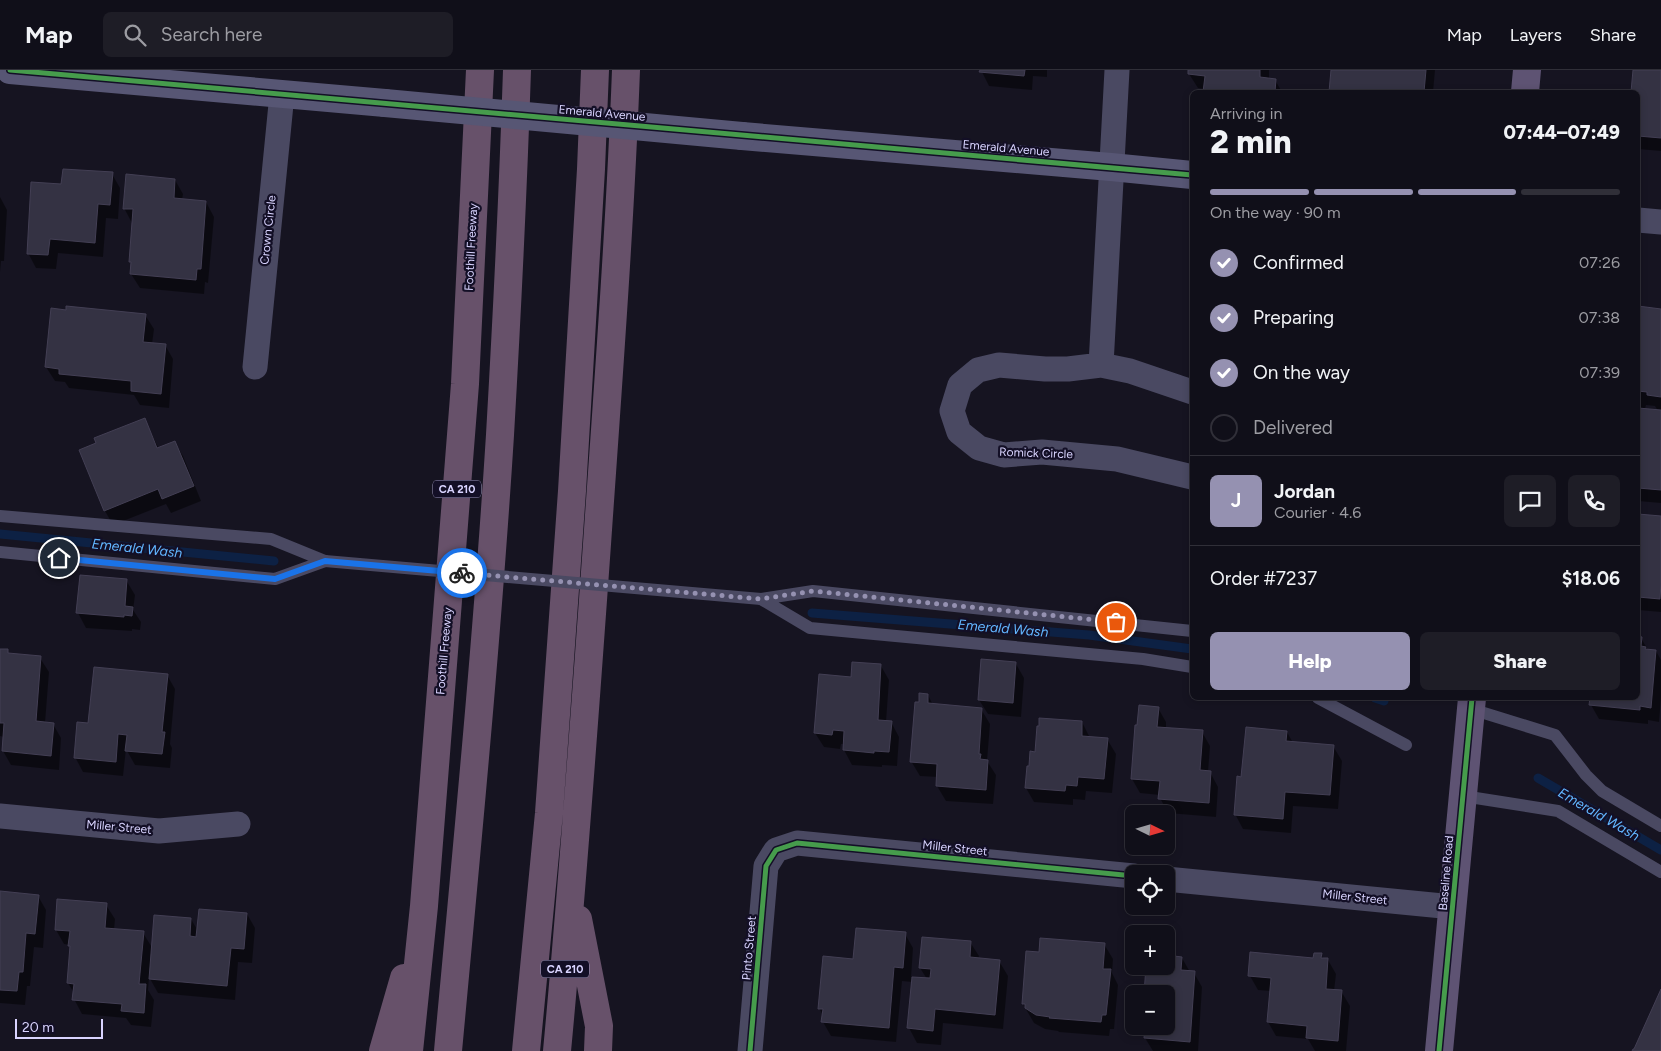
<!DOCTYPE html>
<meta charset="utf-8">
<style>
body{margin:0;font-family:Figtree,sans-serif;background:#1e1d26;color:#f1f3f6;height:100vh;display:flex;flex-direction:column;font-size:19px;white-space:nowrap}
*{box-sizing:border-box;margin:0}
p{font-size:16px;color:#9c9ca2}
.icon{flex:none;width:28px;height:28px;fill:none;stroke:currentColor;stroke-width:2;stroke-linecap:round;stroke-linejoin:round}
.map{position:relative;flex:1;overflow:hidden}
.details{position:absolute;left:1190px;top:20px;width:450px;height:610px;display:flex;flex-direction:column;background:#100f19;border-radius:8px;box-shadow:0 2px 8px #0003,0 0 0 1px #302f38}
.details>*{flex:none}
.needle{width:32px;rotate:95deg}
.controls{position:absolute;left:1125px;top:735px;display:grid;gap:10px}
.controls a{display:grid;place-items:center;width:50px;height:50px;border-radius:8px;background:#100f19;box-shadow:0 2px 8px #0003,0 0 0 1px #302f38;font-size:25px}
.scale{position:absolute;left:15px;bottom:12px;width:88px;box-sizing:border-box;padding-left:5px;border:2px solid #d9d4ff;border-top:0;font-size:14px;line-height:18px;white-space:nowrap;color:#d9d4ff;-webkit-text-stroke:4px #130f26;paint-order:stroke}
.pin{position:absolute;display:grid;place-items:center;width:42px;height:42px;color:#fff;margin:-21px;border:2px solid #fff;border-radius:50%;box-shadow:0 1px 5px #0007}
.courier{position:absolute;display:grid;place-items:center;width:50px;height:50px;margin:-25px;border:4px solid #1a73e8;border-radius:50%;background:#fff;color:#222;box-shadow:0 1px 6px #0007}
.overview em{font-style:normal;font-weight:800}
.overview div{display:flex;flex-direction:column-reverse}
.overview{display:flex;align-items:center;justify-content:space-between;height:85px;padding:0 20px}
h1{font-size:32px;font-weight:800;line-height:38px}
.bar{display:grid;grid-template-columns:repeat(4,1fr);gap:8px 5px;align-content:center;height:60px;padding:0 20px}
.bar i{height:6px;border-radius:4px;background:#302f38}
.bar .current{background:#9591b1}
.bar p{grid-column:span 4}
.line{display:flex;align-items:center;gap:12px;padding:0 20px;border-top:1px solid #302f38}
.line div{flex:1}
.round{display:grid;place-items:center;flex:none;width:52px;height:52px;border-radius:8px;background:#1e1d26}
ol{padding:0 20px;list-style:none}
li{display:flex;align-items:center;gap:15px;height:55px}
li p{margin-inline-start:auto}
li .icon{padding:5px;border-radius:50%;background:#9591b1;color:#fff;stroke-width:4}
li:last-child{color:#9c9ca2}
li i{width:28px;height:28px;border:2px solid #302f38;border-radius:50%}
.cta{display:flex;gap:10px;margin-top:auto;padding:10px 20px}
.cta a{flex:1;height:58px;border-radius:8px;background:#9591b1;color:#fff;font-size:20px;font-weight:800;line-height:58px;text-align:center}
.cta a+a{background:#1e1d26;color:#f1f3f6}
header{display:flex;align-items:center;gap:30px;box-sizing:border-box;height:70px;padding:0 25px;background:#100f19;border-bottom:1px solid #302f38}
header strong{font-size:24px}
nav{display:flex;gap:28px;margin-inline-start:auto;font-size:18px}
.search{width:350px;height:45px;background:#1e1d26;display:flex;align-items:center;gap:12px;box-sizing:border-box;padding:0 18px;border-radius:8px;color:#9c9ca2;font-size:19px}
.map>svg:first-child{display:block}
.shadow{fill:#0007;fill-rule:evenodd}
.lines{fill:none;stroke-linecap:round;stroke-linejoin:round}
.stream{stroke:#0d2144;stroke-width:9}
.building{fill:#343243;stroke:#433f54}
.lane{stroke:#4a4962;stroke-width:12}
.street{stroke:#4a4962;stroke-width:25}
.secondary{stroke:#575674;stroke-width:28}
.primary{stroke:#5e5373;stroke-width:28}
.highway{stroke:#67516a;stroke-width:28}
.lane-bridge{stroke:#4a4962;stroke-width:12}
.secondary-bridge{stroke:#575674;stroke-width:28}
.cycleway-casing{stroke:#130f26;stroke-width:8}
.cycleway{stroke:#469c4c;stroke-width:5}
.done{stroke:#9591b1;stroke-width:5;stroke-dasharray:0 9}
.route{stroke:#1a73e8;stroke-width:6}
.labels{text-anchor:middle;stroke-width:4.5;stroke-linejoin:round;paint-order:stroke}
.shield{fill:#130f26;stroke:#9e99be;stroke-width:1}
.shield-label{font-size:11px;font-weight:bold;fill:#d9d4ff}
.street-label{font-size:12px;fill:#d9d4ff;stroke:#130f26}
.water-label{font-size:14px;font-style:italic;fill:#62b6ff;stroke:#130f26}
</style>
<header>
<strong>Map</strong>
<div class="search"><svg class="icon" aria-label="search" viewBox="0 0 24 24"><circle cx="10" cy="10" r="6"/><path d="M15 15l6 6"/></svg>Search here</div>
<nav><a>Map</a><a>Layers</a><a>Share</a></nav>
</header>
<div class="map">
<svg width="1661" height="981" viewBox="0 0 1661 981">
<rect width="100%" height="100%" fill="#161421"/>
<path class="shadow" d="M981 0H1047V7L1033 6 1032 20 989 16Z
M1190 0H1269V10H1275L1282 22H1205V19L1198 18 1189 4Z
M1332 0H1435L1433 22H1330Z
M1634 0H1661V81L1638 79V22H1632Z
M112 104 120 118 118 149 106 148 103 187 58 183 56 199 36 198 28 183 63 116Z
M175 110 183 124 182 130 206 132 214 147 208 213 205 212 204 224 140 218 131 204 132 195 130 192 132 153 124 138Z
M0 127 7 140 4 191H1L0 202Z
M1638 238 1661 240V433L1638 431ZM1646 335 1655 336 1658 341 1645 339Z
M67 241 145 245 154 259 152 274 165 275 173 289 169 338 140 335 134 325 69 318 65 312 55 311 46 297Z
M144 349 159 379 174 372 183 386 201 431 171 443 166 434 113 455 105 441 80 381 98 373Z
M1638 445 1661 448V542L1638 540Z
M126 510 135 525 133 540 141 552 140 560 132 559V561L86 558 78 543Z
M1638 567 1641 568 1648 580 1656 581 1661 590V628L1659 652 1648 650V654L1599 649 1591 635V628H1638Z
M0 580 7 581 10 585 40 588 49 602 45 653 53 654 61 668 59 700 11 695 3 681 4 667 0 666Z
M1016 594 1024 608 1021 647 988 644 979 630Z
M881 596 889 610 886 652H891L899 667 897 696 882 695V697L852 695 844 680V674H841L840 679 824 677 815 663 852 608Z
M167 605 175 619 170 674 172 678 170 698 135 695 126 679 123 706 83 702 75 687 89 655Z
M928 625 933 635 981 639 990 654 987 691 996 705 993 734 946 731 937 716 938 707 920 706 911 691 920 633Z
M1158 638 1166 652V659L1202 662 1210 676 1208 702H1210L1218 717 1216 747 1168 743 1160 728V725L1140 723 1132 709Z
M1082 652 1090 668 1107 669 1116 684 1112 723 1086 721 1085 730 1073 729V735L1034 732 1026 718 1030 698 1036 683Z
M1287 662 1293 673 1333 676 1342 691 1338 739 1293 736 1291 763 1243 759 1235 744Z
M0 822 38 826 46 840 43 878 34 877 30 916H27L25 935 0 933Z
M106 835 115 849 114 860 143 863 153 879 191 849 198 861 247 844 255 858 252 893 238 892 235 930 158 923 149 907 148 920 154 930 151 957 131 955 126 948 82 944 74 929V923L68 913 71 879 70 875 64 874 56 860Z
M905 864 913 878 911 908 927 909 920 898 970 872 979 886 978 889 999 891 1008 906 1003 959 943 953 941 975 917 973 909 958 912 912 902 911 896 972 831 966 823 952V945L819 938 854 890Z
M1104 874 1113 889 1112 903 1118 915 1114 959H1110L1109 966 1059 962 1058 961 1045 959 1034 953 1023 934 1040 883Z
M1321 885 1324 889 1328 890 1336 904 1334 921H1341L1350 936 1346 981H1315L1308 969 1276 966 1268 952 1271 921 1258 920 1250 906 1314 889Z
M1182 888 1190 902 1194 903 1202 917 1198 981H1153L1145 968 1166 956V896Z"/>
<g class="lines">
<path class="stream" d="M0 464 274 491
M812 543 1089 565 1192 579
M1375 628 1384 631
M1538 708 1661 780"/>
</g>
<path class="building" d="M980 0H1025L1024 6 979 2Z
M1188 0H1260V7L1276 9 1275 22H1203L1205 6 1188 4Z
M1331 0H1426L1424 22H1329Z
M1633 0H1661V68L1638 66V22H1631Z
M63 99 113 102 110 135 98 134 95 173 50 169 48 185 27 184 31 112 61 114Z
M126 104 175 109 174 128 206 131 201 199H197L196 210 130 204 131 192H129L133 139H123Z
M66 236 146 244 143 272 166 274 161 324 131 321V311L59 304V299L45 297 51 238 66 240Z
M1638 236 1661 239V327L1647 325V322L1638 321V324Z
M1638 338 1661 340V420L1638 418Z
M145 348 157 378 175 371 194 416 162 429 158 419 104 441 79 380 96 373 94 368Z
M1638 444 1661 446V513L1660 529 1638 527Z
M80 505 127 509 125 536 133 537 132 546 124 545V547L76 543Z
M1638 566 1642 567 1641 576 1646 577 1645 579 1656 580 1651 638 1640 636V640L1589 635 1590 628H1638Z
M0 579H8V583L41 586 36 651 54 653 51 686 2 681 4 653H0Z
M981 589 1016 592 1013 633 978 630Z
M852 592 881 594 878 650 892 651 889 682 874 681V683L843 680 844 661 833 660 832 665 814 663 819 604 851 607Z
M94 597 168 604 162 662H165L162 684 125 681 127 665 118 664 116 692 74 688 77 652 88 653Z
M919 623 928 624V633L982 638 979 684H981L980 689 988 690 986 720 936 716 937 694 910 692 915 632H919Z
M1139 635 1159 637 1157 657 1203 660 1200 700 1211 701 1209 733 1158 729 1160 711 1131 709 1135 655H1137Z
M1039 648 1082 651V666L1108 668 1104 709 1078 707 1077 716 1066 715 1065 721 1025 718 1027 696H1029L1030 681 1035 682 1037 656H1039Z
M1246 657 1287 661 1286 671 1334 675 1330 725 1285 722 1283 749 1234 745 1237 706 1241 707Z
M0 821 39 825 35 864 26 863 23 902H19L17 921 0 920Z
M57 829 107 833 105 858 144 861 139 914H146L144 943 121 941 122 934 72 930 74 914 67 913 70 876H68L70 861 55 860Z
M199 839 247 843 244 879 231 878 227 916 149 909 154 845 191 848 190 866 196 867Z
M856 858 906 862 903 898 894 897 889 958 821 952 823 939H818L823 886 853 889Z
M922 867 971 871 970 887 1000 890 995 945 935 939 933 961 907 958 912 907 930 908 931 899 919 898Z
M1040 868 1105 873 1103 899H1111L1106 945H1102L1101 952 1049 948 1050 947 1036 945 1025 938V934H1022L1026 881 1039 882Z
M1250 882 1313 888 1314 883H1322L1321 888H1328L1326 919 1342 920 1338 971 1306 968 1307 956 1267 952 1271 908 1248 906Z
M1166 885 1182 887 1181 900 1195 901 1190 972 1144 968 1145 956H1166V924H1144L1146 896H1166Z
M1661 919V981H1632L1633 979H1634Z"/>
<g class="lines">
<path class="lane" d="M0 446 271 469 325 491
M0 482 275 509 325 491
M761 529 810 558 1143 589 1192 597
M761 529 813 521 1192 561
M1318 628 1406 675
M1471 639 1555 665 1586 705 1602 721 1661 756
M1463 726 1558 741 1661 802"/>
<path class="street" d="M1638 150 1661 152
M1101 295 1117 0
M255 297 282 24
M1192 322 1130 301 1101 295 1068 299H1045L999 295 978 300 960 315 952 341 959 362 979 378 1004 385 1042 382 1117 389 1192 407
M0 746 159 761 238 754
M1166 809 1453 837
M750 981 766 796 776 780 797 773 1134 806"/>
<path class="secondary" d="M10 0 385 33
M742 66 1111 97 1192 105"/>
<path class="primary" d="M1525 22 1527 0
M1439 981 1472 628"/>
<path class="highway" d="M578 849 599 956 598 981
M383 981 404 908
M409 981 424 836 465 314 480 0
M448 981C467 776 487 571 500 365 507 244 513 122 517 0
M526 981 549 743 572 421 591 99 595 0
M557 981C573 812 585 643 597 474 608 316 620 158 626 0"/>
<path class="lane-bridge" d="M325 491 761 529"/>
<path class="secondary-bridge" d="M385 33 742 66"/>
<defs>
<path id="cycleway" d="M10 0 1192 105
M750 981 766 796 776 780 797 773 1134 806
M1439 981 1472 628"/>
</defs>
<use href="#cycleway" class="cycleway-casing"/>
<use href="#cycleway" class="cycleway"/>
</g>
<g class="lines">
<path class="done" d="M462 503 761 529 813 521 1116 552"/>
<path class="route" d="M59 488 275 509 325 491 462 503"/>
</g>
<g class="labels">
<g class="shield">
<rect x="433" y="410.5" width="48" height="17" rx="4"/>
<rect x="541" y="890.5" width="48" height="17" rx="4"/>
</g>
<g class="shield-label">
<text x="457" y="423">CA 210</text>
<text x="565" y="903">CA 210</text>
</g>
<g class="street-label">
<text transform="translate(602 43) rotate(5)" y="4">Emerald Avenue</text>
<text transform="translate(1006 78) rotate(5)" y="4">Emerald Avenue</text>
<text transform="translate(268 160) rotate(-84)" y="4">Crown Circle</text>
<text transform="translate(471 177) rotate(-87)" y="4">Foothill Freeway</text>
<text transform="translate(1036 383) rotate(2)" y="4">Romick Circle</text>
<text transform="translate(444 581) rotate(-85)" y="4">Foothill Freeway</text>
<text transform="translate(119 757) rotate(5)" y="4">Miller Street</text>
<text transform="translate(955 778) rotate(6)" y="4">Miller Street</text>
<text transform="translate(1446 803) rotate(-85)" y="4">Baseline Road</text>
<text transform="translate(1355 827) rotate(6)" y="4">Miller Street</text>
<text transform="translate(749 878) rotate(-85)" y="4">Pinto Street</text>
</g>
<g class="water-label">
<text transform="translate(137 478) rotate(6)" y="5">Emerald Wash</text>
<text transform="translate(1003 558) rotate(5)" y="5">Emerald Wash</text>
<text transform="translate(1599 744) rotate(30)" y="5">Emerald Wash</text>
</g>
</g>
</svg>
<div class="controls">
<a><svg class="needle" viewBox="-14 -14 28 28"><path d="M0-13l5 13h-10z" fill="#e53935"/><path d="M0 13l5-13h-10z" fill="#9c9ca2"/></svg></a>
<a><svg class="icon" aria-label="locate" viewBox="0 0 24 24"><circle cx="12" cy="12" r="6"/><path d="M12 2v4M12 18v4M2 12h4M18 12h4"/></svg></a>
<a>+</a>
<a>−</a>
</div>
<div class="scale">20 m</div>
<div class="pin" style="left:1116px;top:552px;background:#ea580c"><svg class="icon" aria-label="bag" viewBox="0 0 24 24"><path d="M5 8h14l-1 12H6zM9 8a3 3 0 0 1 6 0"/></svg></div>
<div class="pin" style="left:59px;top:488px;background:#1f2937"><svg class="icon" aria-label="home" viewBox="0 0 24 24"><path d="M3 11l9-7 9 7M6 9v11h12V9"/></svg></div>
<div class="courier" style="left:462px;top:503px"><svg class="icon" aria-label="bike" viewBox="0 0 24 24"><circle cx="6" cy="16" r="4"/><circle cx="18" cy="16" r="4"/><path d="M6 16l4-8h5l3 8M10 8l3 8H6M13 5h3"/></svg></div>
<section class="details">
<div class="overview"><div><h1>2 min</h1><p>Arriving in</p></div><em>07:44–07:49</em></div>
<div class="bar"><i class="current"></i><i class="current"></i><i class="current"></i><i></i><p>On the way · 90 m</p></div>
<ol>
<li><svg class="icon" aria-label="check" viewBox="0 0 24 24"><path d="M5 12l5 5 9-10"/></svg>Confirmed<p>07:26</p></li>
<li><svg class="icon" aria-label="check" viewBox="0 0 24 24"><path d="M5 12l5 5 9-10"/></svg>Preparing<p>07:38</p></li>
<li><svg class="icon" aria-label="check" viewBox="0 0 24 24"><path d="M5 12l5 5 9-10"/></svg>On the way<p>07:39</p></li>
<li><i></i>Delivered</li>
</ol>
<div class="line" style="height:90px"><b class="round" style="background:#9591b1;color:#fff">J</b><div><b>Jordan</b><p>Courier · 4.6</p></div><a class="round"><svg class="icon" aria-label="chat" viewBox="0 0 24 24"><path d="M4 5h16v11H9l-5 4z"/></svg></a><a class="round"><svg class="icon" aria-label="phone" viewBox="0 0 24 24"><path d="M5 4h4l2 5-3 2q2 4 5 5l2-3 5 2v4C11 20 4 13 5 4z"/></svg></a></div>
<div class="line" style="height:65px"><div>Order #7237</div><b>$18.06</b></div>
<div class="cta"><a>Help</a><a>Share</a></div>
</section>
</div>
